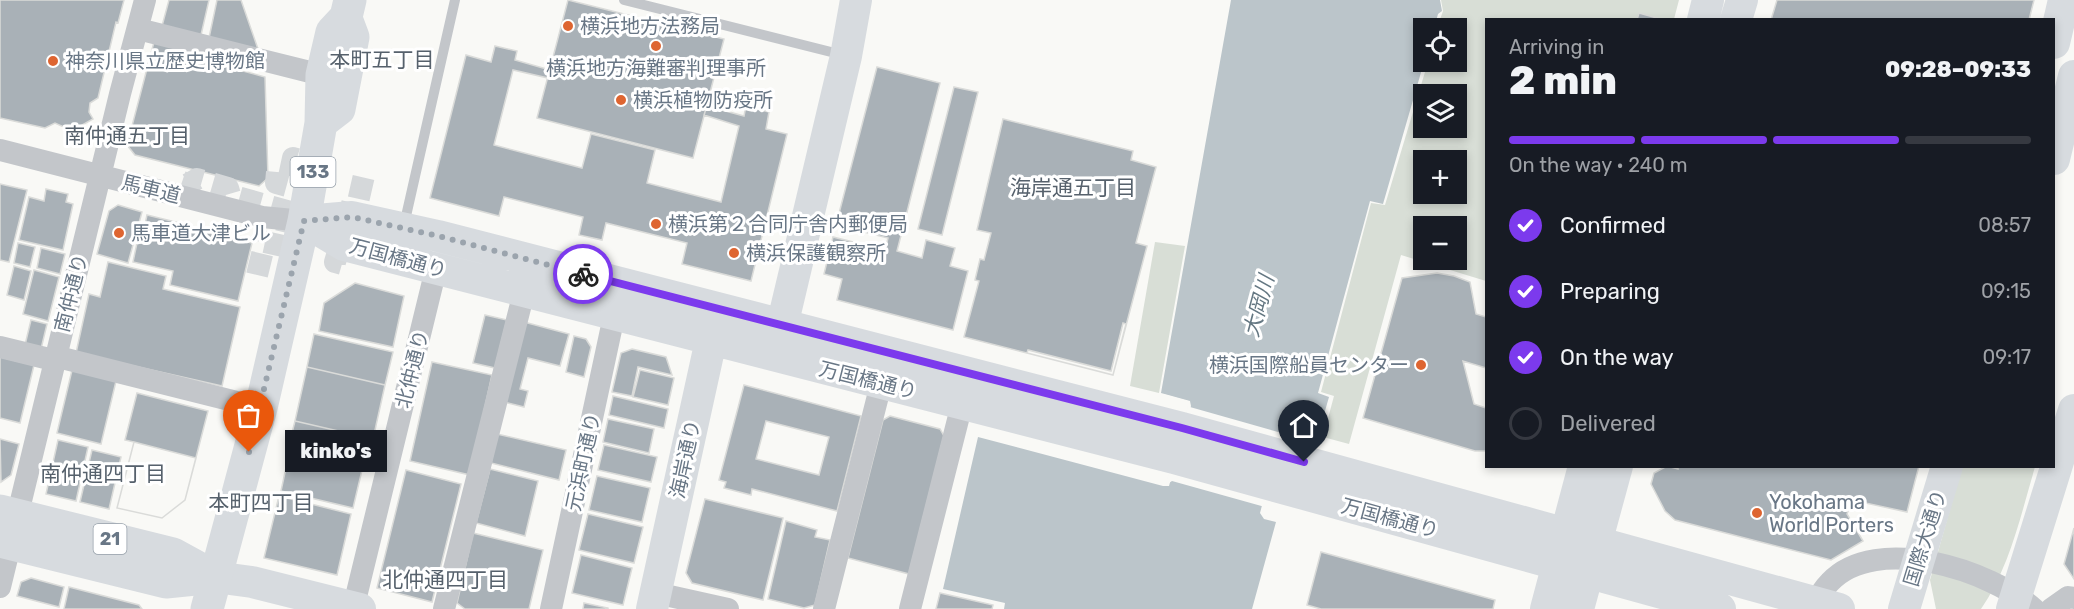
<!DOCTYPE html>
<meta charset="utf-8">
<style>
body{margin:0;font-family:Rubik,"Noto Sans JP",sans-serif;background:#20242c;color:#f1f3f6;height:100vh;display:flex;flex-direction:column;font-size:22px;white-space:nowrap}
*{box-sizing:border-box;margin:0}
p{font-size:20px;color:#9ea1a6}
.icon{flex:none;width:33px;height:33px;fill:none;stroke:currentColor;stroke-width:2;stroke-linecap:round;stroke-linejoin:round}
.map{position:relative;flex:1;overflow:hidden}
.panel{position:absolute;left:1485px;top:18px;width:570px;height:450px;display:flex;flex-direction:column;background:#171b24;border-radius:0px;box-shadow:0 3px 9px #0003}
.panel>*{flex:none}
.tools{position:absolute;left:1413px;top:18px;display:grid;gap:12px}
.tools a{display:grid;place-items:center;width:54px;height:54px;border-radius:0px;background:#171b24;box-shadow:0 3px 9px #0003;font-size:30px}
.pin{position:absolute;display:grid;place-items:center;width:51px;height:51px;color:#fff;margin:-62px -26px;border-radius:50% 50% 50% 0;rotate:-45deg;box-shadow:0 0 6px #0007}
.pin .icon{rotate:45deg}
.courier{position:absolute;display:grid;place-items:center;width:60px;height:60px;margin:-30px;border:4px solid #7c3aed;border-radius:50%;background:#fff;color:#222;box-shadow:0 2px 8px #0007}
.bubble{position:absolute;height:42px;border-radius:0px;background:#171b24;box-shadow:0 3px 9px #0003;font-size:20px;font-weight:800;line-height:42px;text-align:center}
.head em{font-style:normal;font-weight:800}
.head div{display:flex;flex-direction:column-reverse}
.head{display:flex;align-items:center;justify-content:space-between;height:102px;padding:0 24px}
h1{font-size:39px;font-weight:800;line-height:45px}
.bar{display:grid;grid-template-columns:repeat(4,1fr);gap:9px 6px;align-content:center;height:72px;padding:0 24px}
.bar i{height:8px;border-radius:4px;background:#363941}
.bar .active{background:#7c3aed}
.bar p{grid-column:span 4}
ol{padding:0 24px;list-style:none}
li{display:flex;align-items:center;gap:18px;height:66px}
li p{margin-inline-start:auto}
li .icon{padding:6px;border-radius:50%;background:#7c3aed;color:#fff;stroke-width:4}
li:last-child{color:#9ea1a6}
li i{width:33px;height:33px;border:3px solid #363941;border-radius:50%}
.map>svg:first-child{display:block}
.green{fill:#d8ded6;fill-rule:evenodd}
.water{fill:#bbc5ca}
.pier{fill:#f9f9f6}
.building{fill:#a9b1b7;stroke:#dadbd9;stroke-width:1.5;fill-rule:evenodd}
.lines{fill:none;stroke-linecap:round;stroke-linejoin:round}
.street-tunnel{stroke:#d5d8da;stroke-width:22;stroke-dasharray:22 11;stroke-linecap:butt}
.lane{stroke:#c3c6ca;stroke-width:10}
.street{stroke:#c3c6ca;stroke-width:22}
.secondary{stroke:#d7dbdf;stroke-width:32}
.primary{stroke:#d7dbdf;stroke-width:33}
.highway{stroke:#d7dbdf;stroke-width:33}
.done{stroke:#9ba4ad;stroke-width:6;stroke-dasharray:0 10.8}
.route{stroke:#7c3aed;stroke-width:8}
.poi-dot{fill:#de6531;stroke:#fff;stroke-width:2}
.labels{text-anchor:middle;stroke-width:6;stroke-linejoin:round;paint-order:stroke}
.shield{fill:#fff;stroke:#96a0aa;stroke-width:1.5}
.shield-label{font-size:18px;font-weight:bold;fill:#697786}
.poi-label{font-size:20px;fill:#697786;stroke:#fff;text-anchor:start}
.street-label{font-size:20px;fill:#697786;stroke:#fff}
.neighbourhood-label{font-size:21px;fill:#56616c;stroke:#fff}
.water-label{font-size:21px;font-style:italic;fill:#647782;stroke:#fff}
</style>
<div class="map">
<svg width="2074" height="609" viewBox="0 0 2074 609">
<rect width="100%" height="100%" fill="#f9f9f6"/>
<path class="green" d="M1441 0H1679L1674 19 1486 20V281L1401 255 1349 444 1323 437 1334 396 1321 392 1371 203 1385 205 1428 62H1456V28H1437L1443 11ZM1424 94H1456V128H1424ZM1424 160H1456V194H1424ZM1424 226H1456V260H1424Z
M1155 242 1185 246 1159 393 1130 386Z
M1962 467H2035C2021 514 2010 567 1981 609H1936L1930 580Z"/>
<path class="water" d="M1231 0H1440L1442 11 1438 14 1434 28H1424V62L1383 204 1370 201 1318 393 1329 397 1318 435 1290 428 1281 433 1260 513 1264 519 1276 522 1252 609H1004L1005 603 943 589 978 437 1163 486H1169L1191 406 1190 401 1161 393Z"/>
<path class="pier" d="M1163 394 1188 401 1190 407 1285 434 1290 430 1300 433 1290 431 1284 435 1265 507 1172 481 1166 485 1143 479 1166 483 1188 406V403L1163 397Z"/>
<path class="building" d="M0 0H124L118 23 116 22 98 98 90 103 89 112 93 119 68 133 64 127 55 123 45 128 0 118Z
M169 0H209L201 35 162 26Z
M217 0H241L258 49 209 38Z
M568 0 724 39 693 158 537 118Z
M1777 0H2034L2029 20H1771Z
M1639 13 1664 20H1637Z
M154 42 184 50 183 55 265 77 268 178 259 186 135 155 127 145Z
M495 46 517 51 515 60 550 70 548 78 513 70 494 145 582 168 591 134 655 150 647 183 721 202 739 126 704 115 707 106 744 116 746 106 769 112 766 129 787 134 751 281 682 264 687 243 606 223 602 240 579 235 583 217 504 197 499 216 430 198 466 55 491 62Z
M877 67 940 83 897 251 922 258 926 240 955 248 950 266 968 271 953 330 837 300 842 279 824 274 833 237 885 250 888 238 836 225Z
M954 87 978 92 942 235 918 229Z
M1003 119 1133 151 1131 160 1156 167 1136 243 1147 246 1113 375 964 337 979 281 975 280 980 259 984 260 991 233 977 230Z
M0 184 27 190 9 262 0 260Z
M46 189 68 194 66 202 73 204 63 250 19 240 29 197 44 201Z
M118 205 142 212 128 263 97 254 109 211Z
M147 215 188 225 187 228 252 243 238 301 170 285 173 271 133 262 137 243H141Z
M18 243 35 247 30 267 14 263Z
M41 248 65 254 60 274 37 268Z
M108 262 166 276 163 289 240 307 222 386 76 353 89 294 100 297Z
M14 266 31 271 24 300 7 295Z
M34 270 59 277 48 321 23 314Z
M1437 273 1454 276 1470 282 1476 314 1486 317V368L1463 361 1474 404 1486 408V451H1475L1363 418 1402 278Z
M355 283 404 296 393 347 319 331 324 303Z
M485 315 507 320 495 368 473 363Z
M31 320 47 324 41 349 25 345Z
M524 322 569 334 560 366 528 358 520 389 528 391 524 407 504 402Z
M1123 323 1126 324 1113 375 1027 353 1028 350 1111 371Z
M314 334 393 352 385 385 307 367Z
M574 336 586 339 591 347 584 377 566 372Z
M632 349 666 357 672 375 638 367 632 396 612 392 621 353Z
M0 357 34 365 20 423 0 418Z
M432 362 492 375 470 475 410 461Z
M73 366 117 377 101 444 57 433Z
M307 367 385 385 373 439 295 421Z
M640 370 674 378 668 405 633 397Z
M744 385 861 416 837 511 752 489 751 495 724 488 726 482 719 480ZM766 421 829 437 819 475 756 459Z
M137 393 208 411 185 500 162 518 117 508 134 442 125 440Z
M613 396 668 409 664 428 609 415Z
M890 416 940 429 944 436 909 574 848 558 883 420Z
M608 419 654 429 649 453 603 442Z
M295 421 373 439 368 463 289 445Z
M497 434 566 450 559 480 491 463Z
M0 439 19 444 11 475 1 482Z
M58 440 88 447 76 501 46 494Z
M134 442 196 458 185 500 162 518 117 508Z
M604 445 657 457 651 482 598 470Z
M290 449 363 466 353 508 281 491Z
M92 450 121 457 109 509 80 502Z
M1667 466 1678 469V466H1919L1907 512 1852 500 1847 514 1863 541 1831 560 1675 520 1665 511 1651 484 1654 473Z
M490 469 538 481 525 536 476 523Z
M406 470 461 484 432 602 377 588Z
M597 476 650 488 642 522 589 510Z
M279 496 351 514 337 575 264 558Z
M705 499 783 518 763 600 692 583 686 573Z
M588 514 643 527 634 563 579 550Z
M786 521 817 530 815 537 830 540 815 605 804 608 768 599Z
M2074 528V579L2064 564Z
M473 533 543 550 529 609H465L457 603Z
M1321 552 1495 600 1493 609H1321L1307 605Z
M581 555 632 568 623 605 572 593Z
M31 578 64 587 59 607 17 596 21 582Z
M69 587 139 605 142 609H64Z
M940 593 993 605 992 609H936Z
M584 603 608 608V609H583Z"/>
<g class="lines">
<path class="street-tunnel" d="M277 172 276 183 287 186 293 158 303 161
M182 182 188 184 197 179 228 188 230 195 291 212 293 204
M339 211 355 215 365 171
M339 249 335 262 342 264
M257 275 265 242 283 246 289 220"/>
<path class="lane" d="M624 0 843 55
M404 225 455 0"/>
<path class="street" d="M138 29 322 75
M0 150 262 217 304 221
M0 347 45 358 66 359 261 408
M0 587 120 94 145 0
M656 593 728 609
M353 609 436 269
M444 609 524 292
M551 609 614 316
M824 609 881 384
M910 609 962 404
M1812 609C1817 599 1822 590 1830 582 1876 533 1991 570 2034 609
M2051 609 2068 597 2074 598"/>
<path class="secondary" d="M1703 20 1708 0
M1736 20 1742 0
M2054 43 2064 0
M2054 159 2074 76
M304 221 352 217 438 236 1182 428 1839 609
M304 221 344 245 1174 458 1720 609
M782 326 846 56 856 0
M215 577 252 582 360 609
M652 609 715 322
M1546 609 1584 466
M1578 609 1617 466
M1904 609 1947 466
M2012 609 2074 410"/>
<path class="primary" d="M0 511 173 554 215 577
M0 541 166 582 215 577"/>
<path class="highway" d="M326 119 339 109 353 37 347 21
M207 609 261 408 304 221 321 123 322 75 332 32 346 17 350 0"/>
</g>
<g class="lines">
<path class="done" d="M249 452 304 221 352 217 438 236 583 274"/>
<path class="route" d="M583 274 1182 428 1304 462"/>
</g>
<g class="poi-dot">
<circle cx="568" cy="26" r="6"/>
<circle cx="656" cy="46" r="6"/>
<circle cx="53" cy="61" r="6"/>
<circle cx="621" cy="100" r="6"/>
<circle cx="656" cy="224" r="6"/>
<circle cx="119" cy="233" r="6"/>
<circle cx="734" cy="253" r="6"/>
<circle cx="1421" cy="365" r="6"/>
<circle cx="1757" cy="513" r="6"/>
</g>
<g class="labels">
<g class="shield">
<rect x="290.5" y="157" width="45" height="30" rx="4.5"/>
<rect x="93.5" y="524" width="33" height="30" rx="4.5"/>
</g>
<g class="shield-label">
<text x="313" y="178">133</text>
<text x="110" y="545">21</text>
</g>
<g class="poi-label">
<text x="580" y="33">横浜地方法務局</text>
<text x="65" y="68">神奈川県立歴史博物館</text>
<text x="656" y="75" text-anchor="middle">横浜地方海難審判理事所</text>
<text x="633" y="107">横浜植物防疫所</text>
<text x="668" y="231">横浜第２合同庁舎内郵便局</text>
<text x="131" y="240">馬車道大津ビル</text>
<text x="746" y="260">横浜保護観察所</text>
<text x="1409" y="372" text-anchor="end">横浜国際船員センター</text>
<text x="1769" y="509">Yokohama<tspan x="1769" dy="23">World Porters</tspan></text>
</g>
<g class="street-label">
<text transform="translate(151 189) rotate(14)" y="7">馬車道</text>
<text transform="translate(398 258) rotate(15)" y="7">万国橋通り</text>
<text transform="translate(71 293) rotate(-76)" y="7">南仲通り</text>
<text transform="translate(412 369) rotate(-76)" y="7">北仲通り</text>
<text transform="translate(868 380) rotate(14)" y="7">万国橋通り</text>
<text transform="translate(685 459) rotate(-78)" y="7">海岸通り</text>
<text transform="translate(583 462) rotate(-78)" y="7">元浜町通り</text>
<text transform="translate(1390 518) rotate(15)" y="7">万国橋通り</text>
<text transform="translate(1925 538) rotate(-73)" y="7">国際大通り</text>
</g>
<g class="neighbourhood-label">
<text x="382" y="67">本町五丁目</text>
<text x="127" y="143">南仲通五丁目</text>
<text x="1073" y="195">海岸通五丁目</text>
<text x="103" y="481">南仲通四丁目</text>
<text x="261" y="510">本町四丁目</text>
<text x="445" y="587">北仲通四丁目</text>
</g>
<g class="water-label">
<text transform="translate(1259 306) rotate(-75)" y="7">大岡川</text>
</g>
</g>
</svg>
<div class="tools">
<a><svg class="icon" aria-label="locate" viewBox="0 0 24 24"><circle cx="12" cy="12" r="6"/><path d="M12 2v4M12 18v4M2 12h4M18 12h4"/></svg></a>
<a><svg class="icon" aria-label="layers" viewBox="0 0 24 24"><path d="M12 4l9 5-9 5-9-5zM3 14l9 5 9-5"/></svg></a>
<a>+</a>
<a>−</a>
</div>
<div class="pin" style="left:249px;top:452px;background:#ea580c"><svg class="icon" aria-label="bag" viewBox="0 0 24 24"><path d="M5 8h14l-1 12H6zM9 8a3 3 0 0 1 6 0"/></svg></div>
<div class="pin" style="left:1304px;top:462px;background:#1f2937"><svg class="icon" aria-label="home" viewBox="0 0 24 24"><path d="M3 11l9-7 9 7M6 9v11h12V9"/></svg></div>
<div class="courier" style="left:583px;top:274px"><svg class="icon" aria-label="bike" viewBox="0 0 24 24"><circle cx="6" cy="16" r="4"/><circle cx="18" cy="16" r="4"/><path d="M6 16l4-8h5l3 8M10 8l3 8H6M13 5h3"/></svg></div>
<div class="bubble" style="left:285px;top:430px;width:102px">kinko's</div>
<section class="panel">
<div class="head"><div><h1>2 min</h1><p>Arriving in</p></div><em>09:28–09:33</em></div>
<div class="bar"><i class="active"></i><i class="active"></i><i class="active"></i><i></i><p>On the way · 240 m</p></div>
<ol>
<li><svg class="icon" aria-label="check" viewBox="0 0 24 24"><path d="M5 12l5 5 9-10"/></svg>Confirmed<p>08:57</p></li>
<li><svg class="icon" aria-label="check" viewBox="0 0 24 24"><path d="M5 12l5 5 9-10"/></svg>Preparing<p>09:15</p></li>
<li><svg class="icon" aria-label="check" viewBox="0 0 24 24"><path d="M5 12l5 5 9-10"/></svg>On the way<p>09:17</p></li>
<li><i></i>Delivered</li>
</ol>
</section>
</div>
